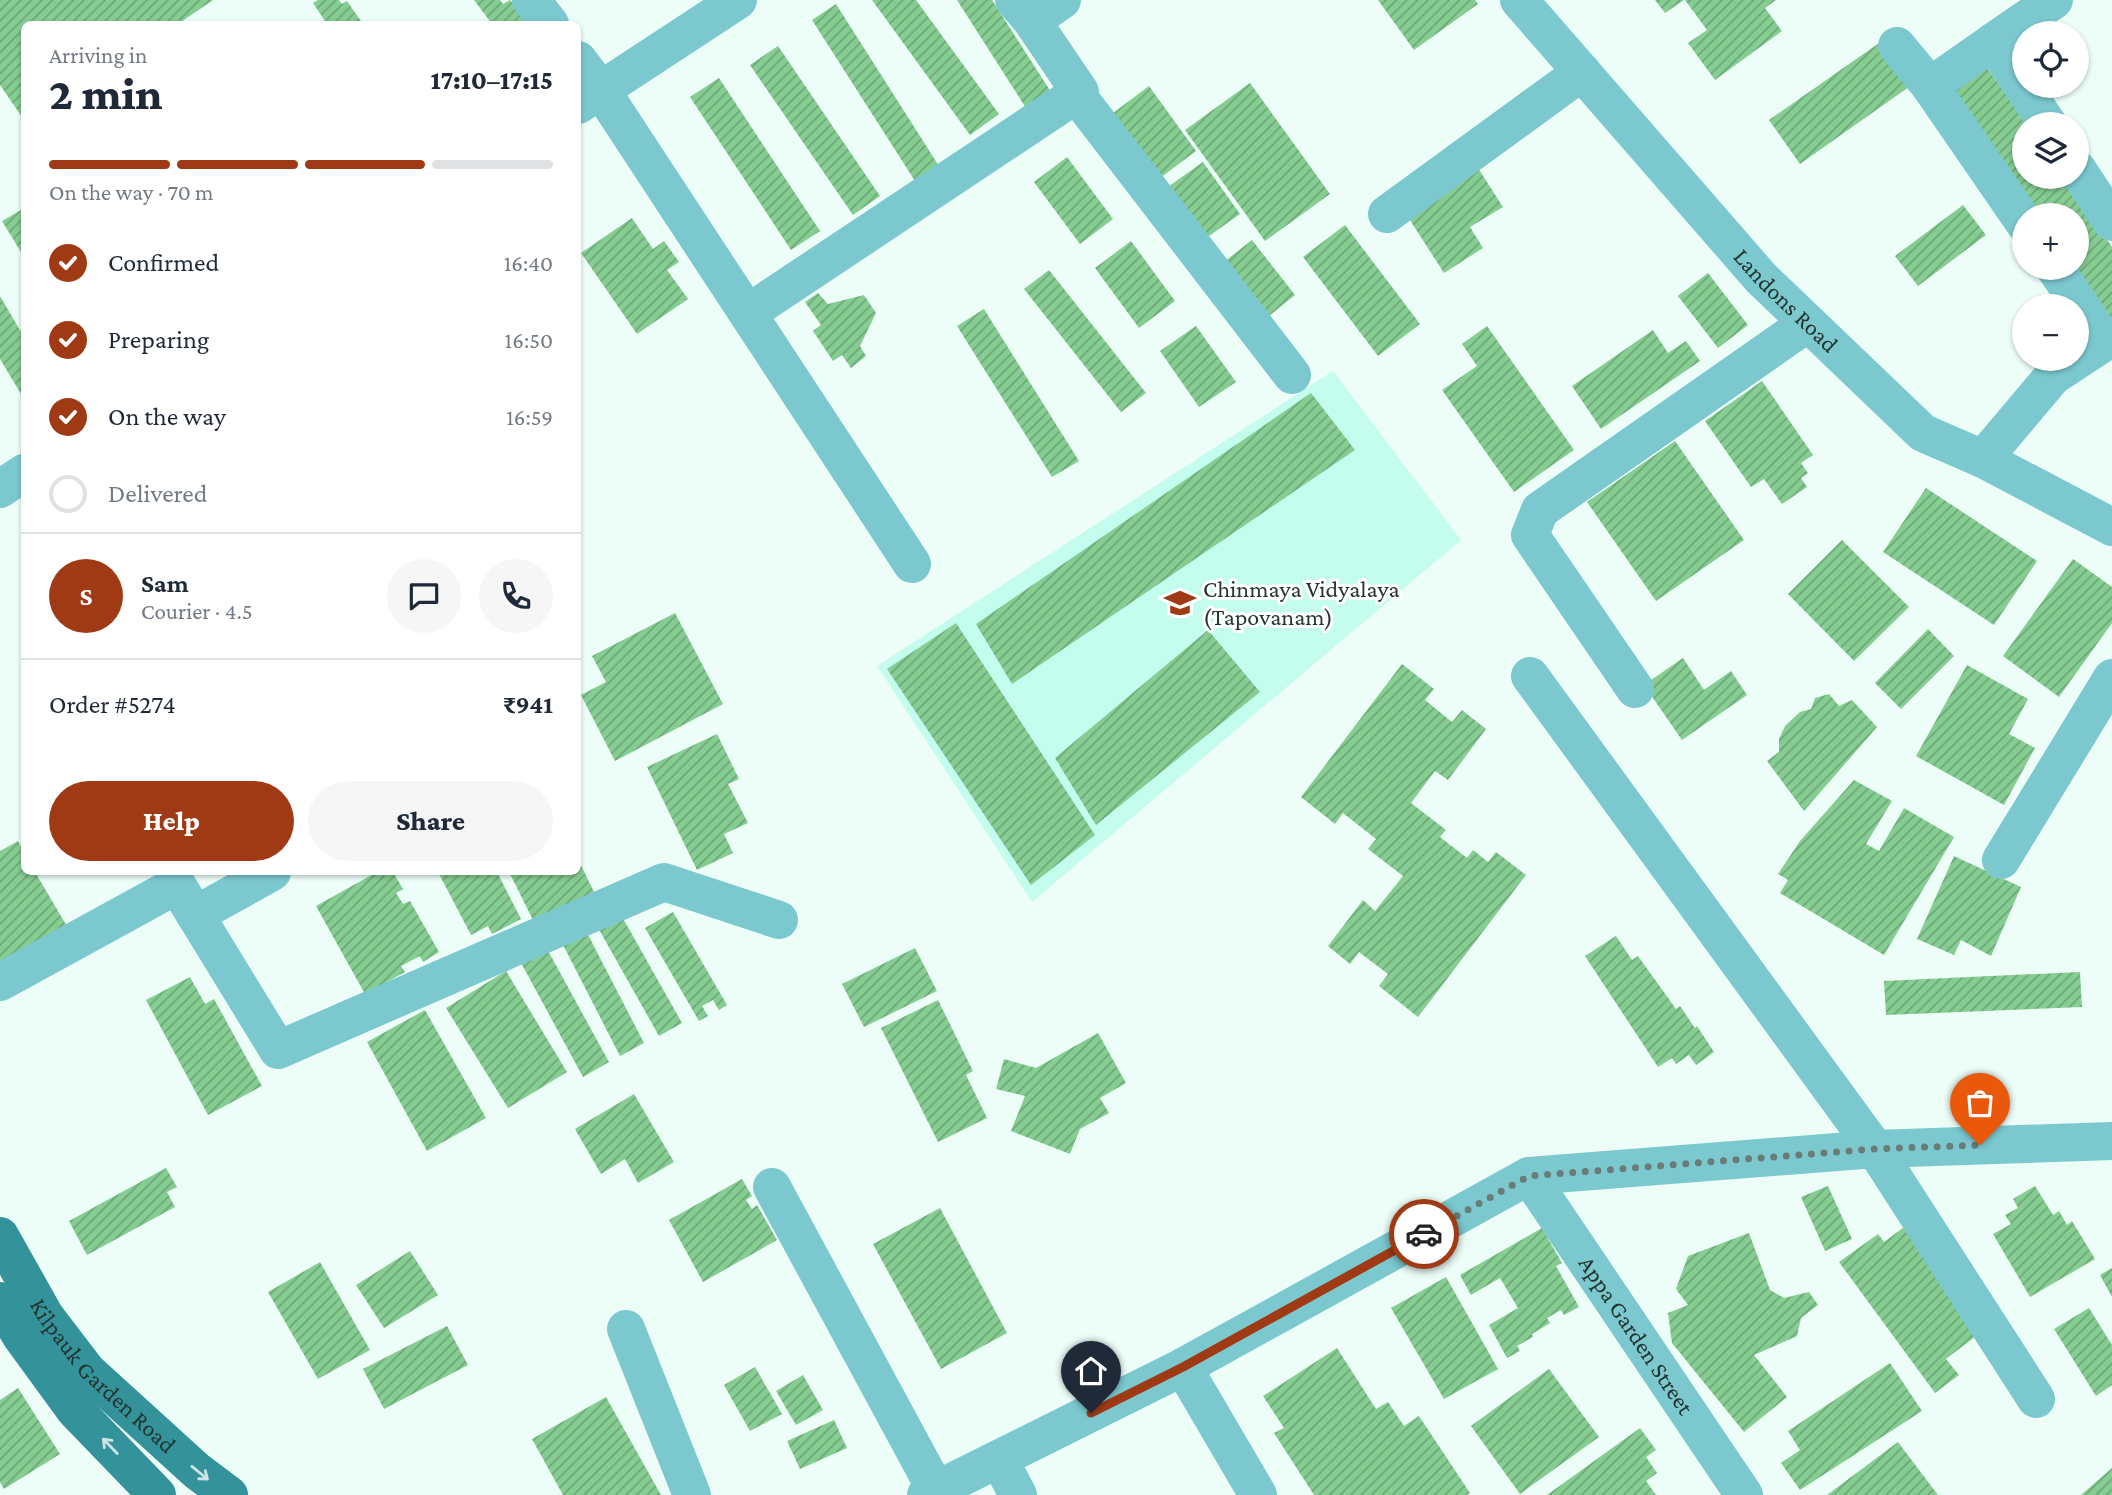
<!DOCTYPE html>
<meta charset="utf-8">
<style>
body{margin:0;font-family:"Crimson Pro",serif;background:#f6f6f7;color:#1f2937;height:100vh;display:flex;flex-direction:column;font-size:26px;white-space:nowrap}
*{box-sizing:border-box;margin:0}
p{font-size:23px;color:#747a83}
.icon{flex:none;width:38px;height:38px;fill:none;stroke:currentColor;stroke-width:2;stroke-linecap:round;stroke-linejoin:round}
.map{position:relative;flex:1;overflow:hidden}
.panel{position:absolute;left:21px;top:21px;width:560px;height:854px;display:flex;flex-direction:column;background:#fff;border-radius:10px;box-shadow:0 2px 5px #0004}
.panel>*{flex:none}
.tools{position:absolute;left:2012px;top:21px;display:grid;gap:14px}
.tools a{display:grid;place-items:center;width:77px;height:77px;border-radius:50%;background:#fff;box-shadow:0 2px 5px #0004;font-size:35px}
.pin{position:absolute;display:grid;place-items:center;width:60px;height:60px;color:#fff;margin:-72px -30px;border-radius:50% 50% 50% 0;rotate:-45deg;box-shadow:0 0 7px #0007}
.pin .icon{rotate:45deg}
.courier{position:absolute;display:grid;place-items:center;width:70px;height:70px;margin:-35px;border:5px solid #a03a15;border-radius:50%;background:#fff;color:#222;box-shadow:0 2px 9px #0007}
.overview em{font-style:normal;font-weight:800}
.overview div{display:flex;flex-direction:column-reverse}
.overview{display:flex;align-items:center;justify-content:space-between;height:119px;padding:0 28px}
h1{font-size:46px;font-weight:800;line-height:52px}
.bar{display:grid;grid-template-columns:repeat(4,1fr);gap:10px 7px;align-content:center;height:84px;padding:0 28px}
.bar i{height:9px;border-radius:5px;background:#e0e1e3}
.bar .active{background:#a03a15}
.bar p{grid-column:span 4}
.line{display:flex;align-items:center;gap:18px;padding:0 28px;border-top:2px solid #e0e1e3}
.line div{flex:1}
.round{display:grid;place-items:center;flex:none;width:74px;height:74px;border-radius:37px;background:#f6f6f7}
ol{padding:0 28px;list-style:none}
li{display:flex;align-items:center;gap:21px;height:77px}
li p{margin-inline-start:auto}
li .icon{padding:7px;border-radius:50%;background:#a03a15;color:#fff;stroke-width:4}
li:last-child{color:#747a83}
li i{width:38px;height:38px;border:4px solid #e0e1e3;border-radius:50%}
.cta{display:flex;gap:14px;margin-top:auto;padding:14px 28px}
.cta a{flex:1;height:80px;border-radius:42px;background:#a03a15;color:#fff;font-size:28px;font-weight:800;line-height:80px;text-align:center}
.cta a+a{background:#f6f6f7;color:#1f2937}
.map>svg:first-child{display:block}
.built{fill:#c4fced}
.building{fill:url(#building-hatch)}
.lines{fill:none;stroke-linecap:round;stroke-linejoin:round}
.minor{stroke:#7bc8cf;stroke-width:38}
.major{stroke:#34929b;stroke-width:38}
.oneway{stroke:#cce4e6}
.done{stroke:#6a7c78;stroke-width:7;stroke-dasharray:0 12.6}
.route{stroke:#a03a15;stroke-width:9}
.labels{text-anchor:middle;stroke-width:6;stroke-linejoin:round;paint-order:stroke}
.street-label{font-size:24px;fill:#243632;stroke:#fff}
.poi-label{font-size:24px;fill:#243632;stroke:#fff;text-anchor:start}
</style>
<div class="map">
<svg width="2112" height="1495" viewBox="0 0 2112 1495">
<defs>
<pattern id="building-hatch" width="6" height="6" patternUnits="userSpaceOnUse" patternTransform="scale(1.75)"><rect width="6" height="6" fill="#86cd92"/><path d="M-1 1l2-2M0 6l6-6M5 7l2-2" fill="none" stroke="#6da778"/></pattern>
</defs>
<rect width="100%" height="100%" fill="#edfef9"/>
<path class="built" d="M1333 371 1461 540 1032 902 877 666Z"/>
<path class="building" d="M0 0H213L178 24H24V120L0 85Z
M318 0H339L342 4 347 1 363 24H327L313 3Z
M474 0H500L503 4 510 0 528 24H492Z
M872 0H916L999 114 970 135Z
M957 0H992L1051 92 1026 108Z
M1378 0H1475L1478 4 1414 50Z
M1655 0H1684L1665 13Z
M1685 0H1776L1765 8 1782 31 1715 80 1688 43 1707 30Z
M836 4 939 166 915 181 812 20Z
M1882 41 1913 84 1800 164 1769 120Z
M778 46 880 196 853 215 750 65Z
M1983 62 2027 124H2025V177H2063L2112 247V329L2077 268V215H2032L1944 89Z
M719 78 820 231 791 250 690 97Z
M1250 83 1330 194 1265 241 1185 130Z
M1149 86 1196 151 1156 181 1109 116Z
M1067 157 1113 219 1080 244 1034 182Z
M1203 162 1240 214 1202 241 1165 189Z
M1478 168 1503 207 1470 227 1483 248 1444 273 1406 214Z
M1963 205 1986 235 1918 286 1895 256Z
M21 210 24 215V257L2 221Z
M632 218 653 249 664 241 679 262 667 270 688 299 637 334 581 253Z
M1345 225 1420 324 1378 356 1303 257Z
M1252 240 1295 295 1264 320 1220 265Z
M1131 241 1175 301 1139 328 1095 268Z
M1049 270 1146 393 1121 412 1024 289Z
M1708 273 1748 325 1718 348 1678 296Z
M818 293 828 304 864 295 876 313 860 346 866 356 851 368 842 355 833 361 813 331 821 325 805 302Z
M0 296 24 337V399L0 359Z
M984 309 1079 461 1052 477 957 326Z
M1196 326 1236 382 1199 407 1160 351Z
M1487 326 1574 450 1514 492 1442 390 1477 366 1462 344Z
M1653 330 1668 353 1686 341 1700 361 1601 429 1572 386Z
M1762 381 1813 455 1801 463 1808 473 1801 478 1807 487 1782 504 1764 479 1751 487 1705 421Z
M1311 393 1355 450 1012 684 976 624Z
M1675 441 1744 540 1656 601 1587 502Z
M1926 488 2037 561 1994 625 1883 552Z
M1842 540 1909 607 1854 661 1788 594Z
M2073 559 2112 587V623L2059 697 2003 656Z
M675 613 723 704 615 761 581 695 606 682 592 656Z
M956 623 1095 835 1031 885 887 669Z
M1928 629 1954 656 1901 709 1875 683Z
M1208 630 1260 692 1096 825 1055 758Z
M1683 658 1704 690 1731 671 1747 695 1682 740 1644 685Z
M1402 664 1434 689 1425 700 1452 722 1462 710 1486 729 1448 780 1435 771 1411 803 1446 830 1440 837 1467 858 1473 850 1488 862 1496 852 1526 875 1418 1017 1379 986 1388 974 1359 952 1350 964 1328 946 1363 900 1375 911 1403 876 1368 849 1376 839 1343 813 1335 824 1301 797Z
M1967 665 2028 699 2009 734 2035 748 2004 805 1916 756Z
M1829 694 1839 706 1852 700 1877 727 1804 811 1767 761 1779 752V739L1785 726 1800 712 1811 709 1815 698Z
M717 734 739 779 728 784 748 823 724 834 733 853 697 870 647 767Z
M1854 780 1892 801 1866 844 1879 851 1904 808 1954 837 1884 955 1780 893 1788 880 1778 874 1800 841Z
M18 841 24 853V872H35L68 928 0 967V851Z
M1954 856 2021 887 1991 956 1961 940 1954 955 1917 939Z
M578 859 594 892 534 922 509 872H578Z
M377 872H393L403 889 396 893 403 904 410 901 439 952 423 962 420 956 401 966 405 972 365 994 316 906Z
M438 872H497L521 919 492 934 488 926 471 935Z
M673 912 727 1005 719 1010 713 1000 702 1006 708 1016 699 1021 645 928Z
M620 913 682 1023 659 1036 597 926Z
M584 927 644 1043 620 1056 560 939Z
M1616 936 1632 960 1638 956 1676 1009 1680 1006 1695 1028 1697 1026 1714 1052 1696 1065 1689 1055 1676 1064 1672 1058 1658 1067 1585 956Z
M546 947 609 1062 583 1077 520 961Z
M915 948 937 991 864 1027 842 984Z
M506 971 567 1072 508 1108 446 1008Z
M2080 972 2082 1007 1886 1015 1884 981Z
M190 977 205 1004 214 999 262 1086 208 1115 146 1000Z
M938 1000 973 1071 966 1075 987 1118 938 1142 881 1028Z
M425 1010 486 1118 427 1151 367 1042Z
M1098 1033 1126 1083 1100 1098 1109 1113 1080 1129 1070 1154 1011 1131 1025 1096 996 1089 1004 1059 1036 1068Z
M634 1094 674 1162 638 1183 625 1159 601 1174 575 1129Z
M166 1168 177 1187 167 1192 175 1207 87 1255 69 1221Z
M742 1179 752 1196 746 1200 752 1209 757 1205 777 1240 703 1282 669 1220Z
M1828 1186 1852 1239 1825 1251 1801 1197Z
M2035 1186 2053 1215 2059 1211 2067 1225 2072 1221 2095 1259 2030 1297 1993 1234 2011 1224 2005 1215 2018 1208 2013 1199Z
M940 1208 1007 1333 941 1369 873 1244Z
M1907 1225 1976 1336 1946 1359 1959 1375 1935 1393 1839 1262 1878 1234 1884 1242Z
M1542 1228 1562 1263 1556 1266 1579 1307 1564 1315 1561 1310 1547 1318 1550 1323 1532 1334 1533 1337 1517 1346 1520 1351 1507 1358 1489 1325 1518 1308 1500 1278 1471 1295 1460 1275Z
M1749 1233 1770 1290 1784 1298 1809 1292 1818 1305 1801 1318 1797 1336 1754 1355 1787 1397 1744 1432 1672 1343 1668 1313 1688 1305 1676 1289 1688 1256Z
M410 1251 438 1295 384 1328 356 1285Z
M320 1262 370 1350 318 1379 268 1292Z
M2112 1268V1297L2100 1275Z
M1446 1277 1498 1369 1444 1399 1391 1308Z
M2089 1308 2112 1345V1385L2096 1396 2054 1329Z
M447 1326 468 1365 384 1409 363 1369Z
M1337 1348 1376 1409 1388 1402 1404 1426 1419 1416 1470 1493 1467 1495H1314L1274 1433 1284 1428 1263 1396Z
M1890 1363 1922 1411 1800 1490 1781 1463 1800 1450 1788 1431Z
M755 1367 782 1414 750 1431 724 1385Z
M1549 1369 1599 1437 1520 1494 1471 1426Z
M803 1375 823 1410 796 1425 776 1391Z
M18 1388 60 1454 4 1489 0 1482V1400Z
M606 1397 661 1495H563L532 1439Z
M834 1420 847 1448 800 1469 787 1441Z
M1640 1428 1656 1450 1646 1457 1657 1473 1646 1481 1656 1495H1547Z
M1898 1442 1938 1495H1827Z
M2112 1468V1495H2081Z"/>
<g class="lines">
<g class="minor">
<path d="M531 0 550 24"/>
<path d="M1014 0 1032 21 1062 0"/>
<path id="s1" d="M1519 0 1761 278 1923 433 1983 459 2112 527"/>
<path d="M1897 46 1930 86 1993 42"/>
<path d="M578 60 601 90 912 564"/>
<path d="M1930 86 2025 224"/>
<path d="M1076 94 1292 375"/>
<path d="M578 105 738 0"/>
<path d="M2048 124 1993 42 2054 0"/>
<path d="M2077 169 2112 222"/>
<path d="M1387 214 1582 72"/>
<path d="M2055 268 2105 342 2112 340"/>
<path d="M748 313 1080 92 1032 21"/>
<path d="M1983 459 2053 376 2105 342"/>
<path d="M0 489 24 473"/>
<path d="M1530 676 1875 1149 2036 1399"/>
<path d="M1635 689 1530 535 1540 510 1808 323"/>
<path d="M2001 860 2112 678"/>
<path d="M195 915 272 872"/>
<path d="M0 982 177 885 278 1050 664 882 779 920"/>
<path id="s2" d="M1529 1176 1744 1495"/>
<path d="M772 1187 936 1490"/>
<path d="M626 1329 692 1495"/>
<path d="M1183 1367 1258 1495"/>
<path d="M999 1459 1018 1495"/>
<path d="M926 1495 1183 1367 1529 1176 1875 1149 2112 1141"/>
</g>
<g class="major">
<path id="s3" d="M0 1236 45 1316 87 1371 197 1471 229 1495"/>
<path d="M0 1301 21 1336 75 1410 157 1495"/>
</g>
</g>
<defs><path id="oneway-shaft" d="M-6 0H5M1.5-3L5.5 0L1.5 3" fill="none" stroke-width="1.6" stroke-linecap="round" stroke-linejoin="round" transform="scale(1.75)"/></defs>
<g class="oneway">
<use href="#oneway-shaft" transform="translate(110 1446) rotate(-134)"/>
<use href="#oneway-shaft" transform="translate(200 1473) rotate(39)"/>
</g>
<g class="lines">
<path class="done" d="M1424 1234 1529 1176 1875 1149 1980 1145"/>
<path class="route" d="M1091 1413 1183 1367 1424 1234"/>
</g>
<defs>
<symbol id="school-bare" viewBox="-9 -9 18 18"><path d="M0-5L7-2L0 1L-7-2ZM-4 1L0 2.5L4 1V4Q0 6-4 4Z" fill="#a03a15" stroke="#fff" stroke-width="2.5" paint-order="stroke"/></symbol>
</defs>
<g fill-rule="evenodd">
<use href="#school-bare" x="1158" y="581" width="44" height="44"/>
</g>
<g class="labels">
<g class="street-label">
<text dy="8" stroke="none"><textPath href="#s1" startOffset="402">Landons Road</textPath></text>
<text dy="8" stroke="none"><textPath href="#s2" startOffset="192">Appa Garden Street</textPath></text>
<text dy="8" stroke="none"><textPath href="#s3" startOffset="175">Kilpauk Garden Road</textPath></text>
</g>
<g class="poi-label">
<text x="1203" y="597">Chinmaya Vidyalaya<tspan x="1203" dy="28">(Tapovanam)</tspan></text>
</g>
</g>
</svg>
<div class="tools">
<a><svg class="icon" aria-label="locate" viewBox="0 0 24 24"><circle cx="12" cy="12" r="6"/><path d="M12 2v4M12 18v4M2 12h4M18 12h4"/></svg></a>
<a><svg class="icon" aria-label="layers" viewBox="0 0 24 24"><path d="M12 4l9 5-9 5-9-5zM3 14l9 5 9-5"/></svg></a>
<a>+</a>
<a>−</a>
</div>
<div class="pin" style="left:1980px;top:1145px;background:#ea580c"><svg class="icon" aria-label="bag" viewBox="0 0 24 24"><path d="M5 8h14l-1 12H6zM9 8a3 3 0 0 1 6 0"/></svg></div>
<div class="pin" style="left:1091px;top:1413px;background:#1f2937"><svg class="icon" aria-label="home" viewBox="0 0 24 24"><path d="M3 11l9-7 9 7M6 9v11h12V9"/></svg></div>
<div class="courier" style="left:1424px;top:1234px"><svg class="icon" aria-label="car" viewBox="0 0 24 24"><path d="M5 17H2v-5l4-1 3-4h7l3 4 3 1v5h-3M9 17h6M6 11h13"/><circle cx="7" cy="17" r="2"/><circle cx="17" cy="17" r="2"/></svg></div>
<section class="panel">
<div class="overview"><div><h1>2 min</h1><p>Arriving in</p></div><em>17:10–17:15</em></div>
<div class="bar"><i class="active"></i><i class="active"></i><i class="active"></i><i></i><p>On the way · 70 m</p></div>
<ol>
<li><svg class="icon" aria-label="check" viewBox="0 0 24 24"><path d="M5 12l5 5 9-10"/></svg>Confirmed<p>16:40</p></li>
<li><svg class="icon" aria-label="check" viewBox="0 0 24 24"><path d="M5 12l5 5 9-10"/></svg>Preparing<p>16:50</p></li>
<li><svg class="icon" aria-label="check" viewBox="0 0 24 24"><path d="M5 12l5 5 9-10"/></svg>On the way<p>16:59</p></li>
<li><i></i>Delivered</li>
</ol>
<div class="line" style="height:126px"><b class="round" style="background:#a03a15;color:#fff">S</b><div><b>Sam</b><p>Courier · 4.5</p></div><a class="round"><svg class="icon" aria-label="chat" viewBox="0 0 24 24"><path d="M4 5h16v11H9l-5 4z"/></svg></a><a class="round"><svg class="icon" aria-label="phone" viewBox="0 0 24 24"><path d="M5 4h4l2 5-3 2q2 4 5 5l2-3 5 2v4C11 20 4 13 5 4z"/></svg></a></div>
<div class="line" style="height:91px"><div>Order #5274</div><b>₹941</b></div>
<div class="cta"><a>Help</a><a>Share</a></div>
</section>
</div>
